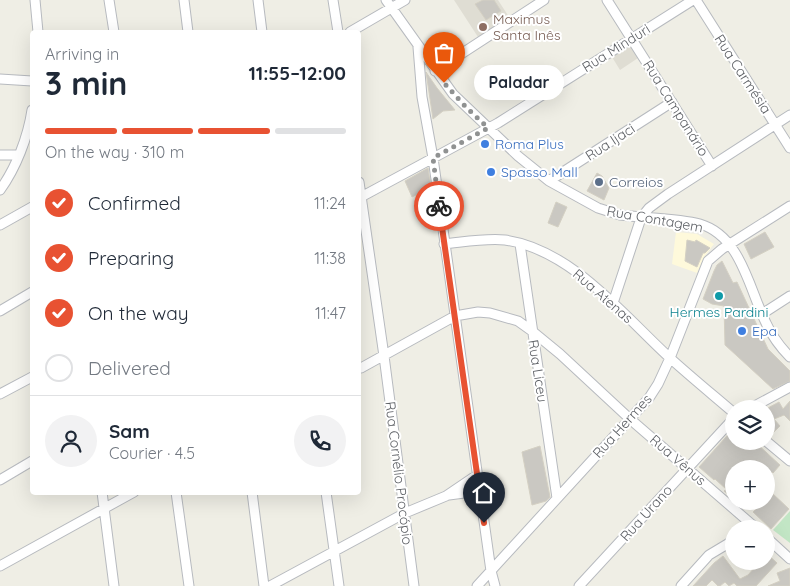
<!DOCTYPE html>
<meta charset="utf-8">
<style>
body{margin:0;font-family:Quicksand,sans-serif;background:#f2f2f3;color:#1f2937;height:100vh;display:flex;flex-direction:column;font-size:19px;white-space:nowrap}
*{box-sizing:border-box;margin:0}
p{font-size:16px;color:#747a83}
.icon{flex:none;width:28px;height:28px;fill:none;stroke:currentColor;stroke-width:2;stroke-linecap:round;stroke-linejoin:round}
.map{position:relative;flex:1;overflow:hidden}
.sheet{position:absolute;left:30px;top:30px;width:331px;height:465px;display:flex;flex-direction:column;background:#fff;border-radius:5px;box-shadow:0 5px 20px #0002}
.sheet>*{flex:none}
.controls{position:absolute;left:725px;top:400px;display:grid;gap:10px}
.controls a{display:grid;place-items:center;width:50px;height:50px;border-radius:50%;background:#fff;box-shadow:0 5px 20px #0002;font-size:25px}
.pin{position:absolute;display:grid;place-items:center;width:42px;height:42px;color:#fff;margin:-51px -21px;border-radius:50% 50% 50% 0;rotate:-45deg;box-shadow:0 0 5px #0007}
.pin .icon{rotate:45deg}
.courier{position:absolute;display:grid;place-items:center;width:50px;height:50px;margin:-25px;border:4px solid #e85232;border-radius:50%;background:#fff;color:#222;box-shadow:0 1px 6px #0007}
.bubble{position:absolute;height:35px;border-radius:18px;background:#fff;box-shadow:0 5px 20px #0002;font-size:16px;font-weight:700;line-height:35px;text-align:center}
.summary em{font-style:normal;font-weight:700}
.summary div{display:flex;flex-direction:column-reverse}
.summary{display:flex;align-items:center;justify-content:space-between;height:85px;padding:0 15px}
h1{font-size:32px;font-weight:700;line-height:38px}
.bar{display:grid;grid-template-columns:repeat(4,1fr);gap:8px 5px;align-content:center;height:60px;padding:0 15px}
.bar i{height:6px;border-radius:4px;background:#e0e1e3}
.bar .current{background:#e85232}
.bar p{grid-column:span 4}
.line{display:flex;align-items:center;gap:12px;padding:0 15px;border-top:1px solid #e0e1e3}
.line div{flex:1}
.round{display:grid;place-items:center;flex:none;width:52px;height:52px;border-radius:26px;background:#f2f2f3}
ol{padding:0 15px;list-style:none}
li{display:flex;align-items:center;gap:15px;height:55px}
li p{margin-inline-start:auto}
li .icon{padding:5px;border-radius:50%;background:#e85232;color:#fff;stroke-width:4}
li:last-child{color:#747a83}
li i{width:28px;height:28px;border:2px solid #e0e1e3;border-radius:50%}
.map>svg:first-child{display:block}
.commercial{fill:#fef9db}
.education{fill:#dfddd3}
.green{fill:#c2e6c5}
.building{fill:#cac8c2;stroke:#d4d0c3}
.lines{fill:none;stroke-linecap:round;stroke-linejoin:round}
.minor-casing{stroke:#b7babf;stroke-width:11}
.minor{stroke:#fff;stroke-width:9}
.done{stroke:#909292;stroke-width:5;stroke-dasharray:0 9}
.route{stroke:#e85232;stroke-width:6}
.education-dot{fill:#8d6e63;stroke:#fff;stroke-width:2}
.shop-dot{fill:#3f7fe0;stroke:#fff;stroke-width:2}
.service-dot{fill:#5c6f8a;stroke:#fff;stroke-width:2}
.culture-dot{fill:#0f9aa8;stroke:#fff;stroke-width:2}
.labels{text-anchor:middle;stroke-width:4;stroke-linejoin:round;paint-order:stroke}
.education-label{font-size:14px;fill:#785e54;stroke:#fff;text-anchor:start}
.street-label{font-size:14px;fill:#5d6065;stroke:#fff}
.shop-label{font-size:14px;fill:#366cbe;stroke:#fff;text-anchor:start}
.service-label{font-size:14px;fill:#4e5e75;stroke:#fff;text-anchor:start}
.culture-label{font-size:14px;fill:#0d838f;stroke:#fff}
</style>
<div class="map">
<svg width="790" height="586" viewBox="0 0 790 586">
<rect width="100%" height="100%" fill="#efeee5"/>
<path class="commercial" d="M676 232 697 234 714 244 704 257 697 273 672 264Z"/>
<path class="education" d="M454 0H498L509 17 478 37Z
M634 43 641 56 620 70 612 57Z"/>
<path class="green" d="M790 511V543L773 530Z"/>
<path class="building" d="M483 0H494L501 11 486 20 475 4Z
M426 72 437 88 455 110 443 111 433 119Z
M428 168 431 187 412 197 405 181Z
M597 173 602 176 609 188 604 200 587 191Z
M556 202 567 207 558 227 548 223Z
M765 232 774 247 751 259 744 244Z
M687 240 695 242 696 240 710 248 705 253H703L697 267 685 261Z
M722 261 733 283 737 282 768 349 790 371V381L773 389 725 345 724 306 712 304 703 299 714 271 717 265Z
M790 401V421L784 415 774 419 780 426 771 435 766 431V409L779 402 783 409Z
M734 428V441H754L780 465 773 473 772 472 766 479V469H734V499L724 491 726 489 715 479 714 480 699 467Z
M540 446 550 497 546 501 532 505 522 452Z
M772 493 789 509 771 529 753 512 764 501H766V498Z
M766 553 777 563 756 586H737L734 583 729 586 725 582 720 586H718L712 580 706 586H693L714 563 723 556 740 579 748 575 756 566 751 561H766Z
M790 568V586H768L780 581 777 573Z"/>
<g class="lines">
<defs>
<path id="minor" d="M35 0 38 32
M109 0 114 32
M184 0 188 32
M258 0 262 32
M333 0 338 32
M386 0 453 94 518 156 549 181 598 208 620 215C644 218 678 218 700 224 741 236 749 289 766 323 772 336 780 347 790 357
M607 0 712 166
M696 0 790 148
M350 32 405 0
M418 47 422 97 433 158 491 571 495 586
M435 71 544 0
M0 79 32 81
M0 155H18
M549 181 672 102
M359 182 384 356 414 586
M0 190C16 168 28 137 32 110
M361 197 498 123 693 0
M0 225 32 207
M444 244C464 242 485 238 505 240 571 249 624 316 670 358 691 377 713 395 734 413
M520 244 557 498
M613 303 641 218 649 208 668 194 790 115
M0 311 32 292
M762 314 790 296
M361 368 455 316 478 312 490 313 518 321 532 331 560 354 630 419 757 529
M0 394 32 377
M749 409 790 387
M766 441 790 461
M0 480 32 461
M102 492 114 586
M176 492 189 586
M252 492 264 586
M326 492 339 586
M449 495 479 491
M766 537 790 559
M0 566 134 492
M270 586 405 513 446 496 477 475
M477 586 649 398 658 384 670 358 708 261 722 249 790 206
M579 586 734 418
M681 586 709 555 734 540"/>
</defs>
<use href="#minor" class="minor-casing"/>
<use href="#minor" class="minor"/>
</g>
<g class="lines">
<path class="done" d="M439 206 433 158 488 128 465 106 444 83"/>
<path class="route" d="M439 206 484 523"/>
</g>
<circle class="education-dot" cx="483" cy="27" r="5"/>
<g class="shop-dot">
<circle cx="485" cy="144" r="5"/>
<circle cx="491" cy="172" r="5"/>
<circle cx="742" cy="331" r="5"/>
</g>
<circle class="service-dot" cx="599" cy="182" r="5"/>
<circle class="culture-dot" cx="719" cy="296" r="5"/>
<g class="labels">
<g class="education-label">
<text x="493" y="24">Maximus<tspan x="493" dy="16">Santa Inês</tspan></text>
</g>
<g class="street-label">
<text transform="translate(616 48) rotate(-32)" y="5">Rua Minduri</text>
<text transform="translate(743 74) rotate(57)" y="5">Rua Carmésia</text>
<text transform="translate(676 108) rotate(58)" y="5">Rua Campanário</text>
<text transform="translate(610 142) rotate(-33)" y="5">Rua Ijaci</text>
<text transform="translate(655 219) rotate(10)" y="5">Rua Contagem</text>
<text transform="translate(603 296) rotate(41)" y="5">Rua Atenas</text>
<text transform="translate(538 371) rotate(81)" y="5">Rua Liceu</text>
<text transform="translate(622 426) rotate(-48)" y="5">Rua Hermes</text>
<text transform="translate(678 460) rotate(41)" y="5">Rua Vênus</text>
<text transform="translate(399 473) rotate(83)" y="5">Rua Cornélio Procópio</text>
<text transform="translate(646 513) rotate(-48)" y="5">Rua Urano</text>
</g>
<g class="shop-label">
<text x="495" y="149">Roma Plus</text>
<text x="501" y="177">Spasso Mall</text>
<text x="752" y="336">Epa</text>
</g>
<g class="service-label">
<text x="609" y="187">Correios</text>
</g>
<g class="culture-label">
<text x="719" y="317">Hermes Pardini</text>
</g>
</g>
</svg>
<div class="controls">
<a><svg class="icon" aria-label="layers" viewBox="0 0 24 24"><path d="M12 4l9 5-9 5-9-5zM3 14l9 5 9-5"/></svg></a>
<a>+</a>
<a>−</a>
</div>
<div class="pin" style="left:444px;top:83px;background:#ea580c"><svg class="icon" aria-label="bag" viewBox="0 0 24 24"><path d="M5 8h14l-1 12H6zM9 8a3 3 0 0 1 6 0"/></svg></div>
<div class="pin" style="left:484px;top:523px;background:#1f2937"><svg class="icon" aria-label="home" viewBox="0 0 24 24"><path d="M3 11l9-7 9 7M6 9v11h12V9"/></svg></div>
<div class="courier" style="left:439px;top:206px"><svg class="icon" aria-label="bike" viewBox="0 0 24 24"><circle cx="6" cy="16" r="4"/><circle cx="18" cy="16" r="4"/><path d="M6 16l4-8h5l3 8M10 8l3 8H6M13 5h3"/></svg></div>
<div class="bubble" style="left:474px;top:65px;width:90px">Paladar</div>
<section class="sheet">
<div class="summary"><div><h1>3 min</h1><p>Arriving in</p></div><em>11:55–12:00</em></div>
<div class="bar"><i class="current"></i><i class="current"></i><i class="current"></i><i></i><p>On the way · 310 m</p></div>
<ol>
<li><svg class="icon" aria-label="check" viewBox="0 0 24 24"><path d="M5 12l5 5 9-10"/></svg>Confirmed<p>11:24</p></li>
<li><svg class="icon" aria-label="check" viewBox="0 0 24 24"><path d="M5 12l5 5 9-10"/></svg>Preparing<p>11:38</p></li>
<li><svg class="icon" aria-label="check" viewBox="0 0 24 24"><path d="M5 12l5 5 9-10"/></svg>On the way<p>11:47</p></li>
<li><i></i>Delivered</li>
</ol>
<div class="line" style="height:90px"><a class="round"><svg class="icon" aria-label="person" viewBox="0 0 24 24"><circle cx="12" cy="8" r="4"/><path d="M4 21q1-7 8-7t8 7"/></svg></a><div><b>Sam</b><p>Courier · 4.5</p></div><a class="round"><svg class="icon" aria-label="phone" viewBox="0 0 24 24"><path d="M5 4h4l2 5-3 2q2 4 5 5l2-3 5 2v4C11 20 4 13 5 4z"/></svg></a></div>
</section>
</div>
